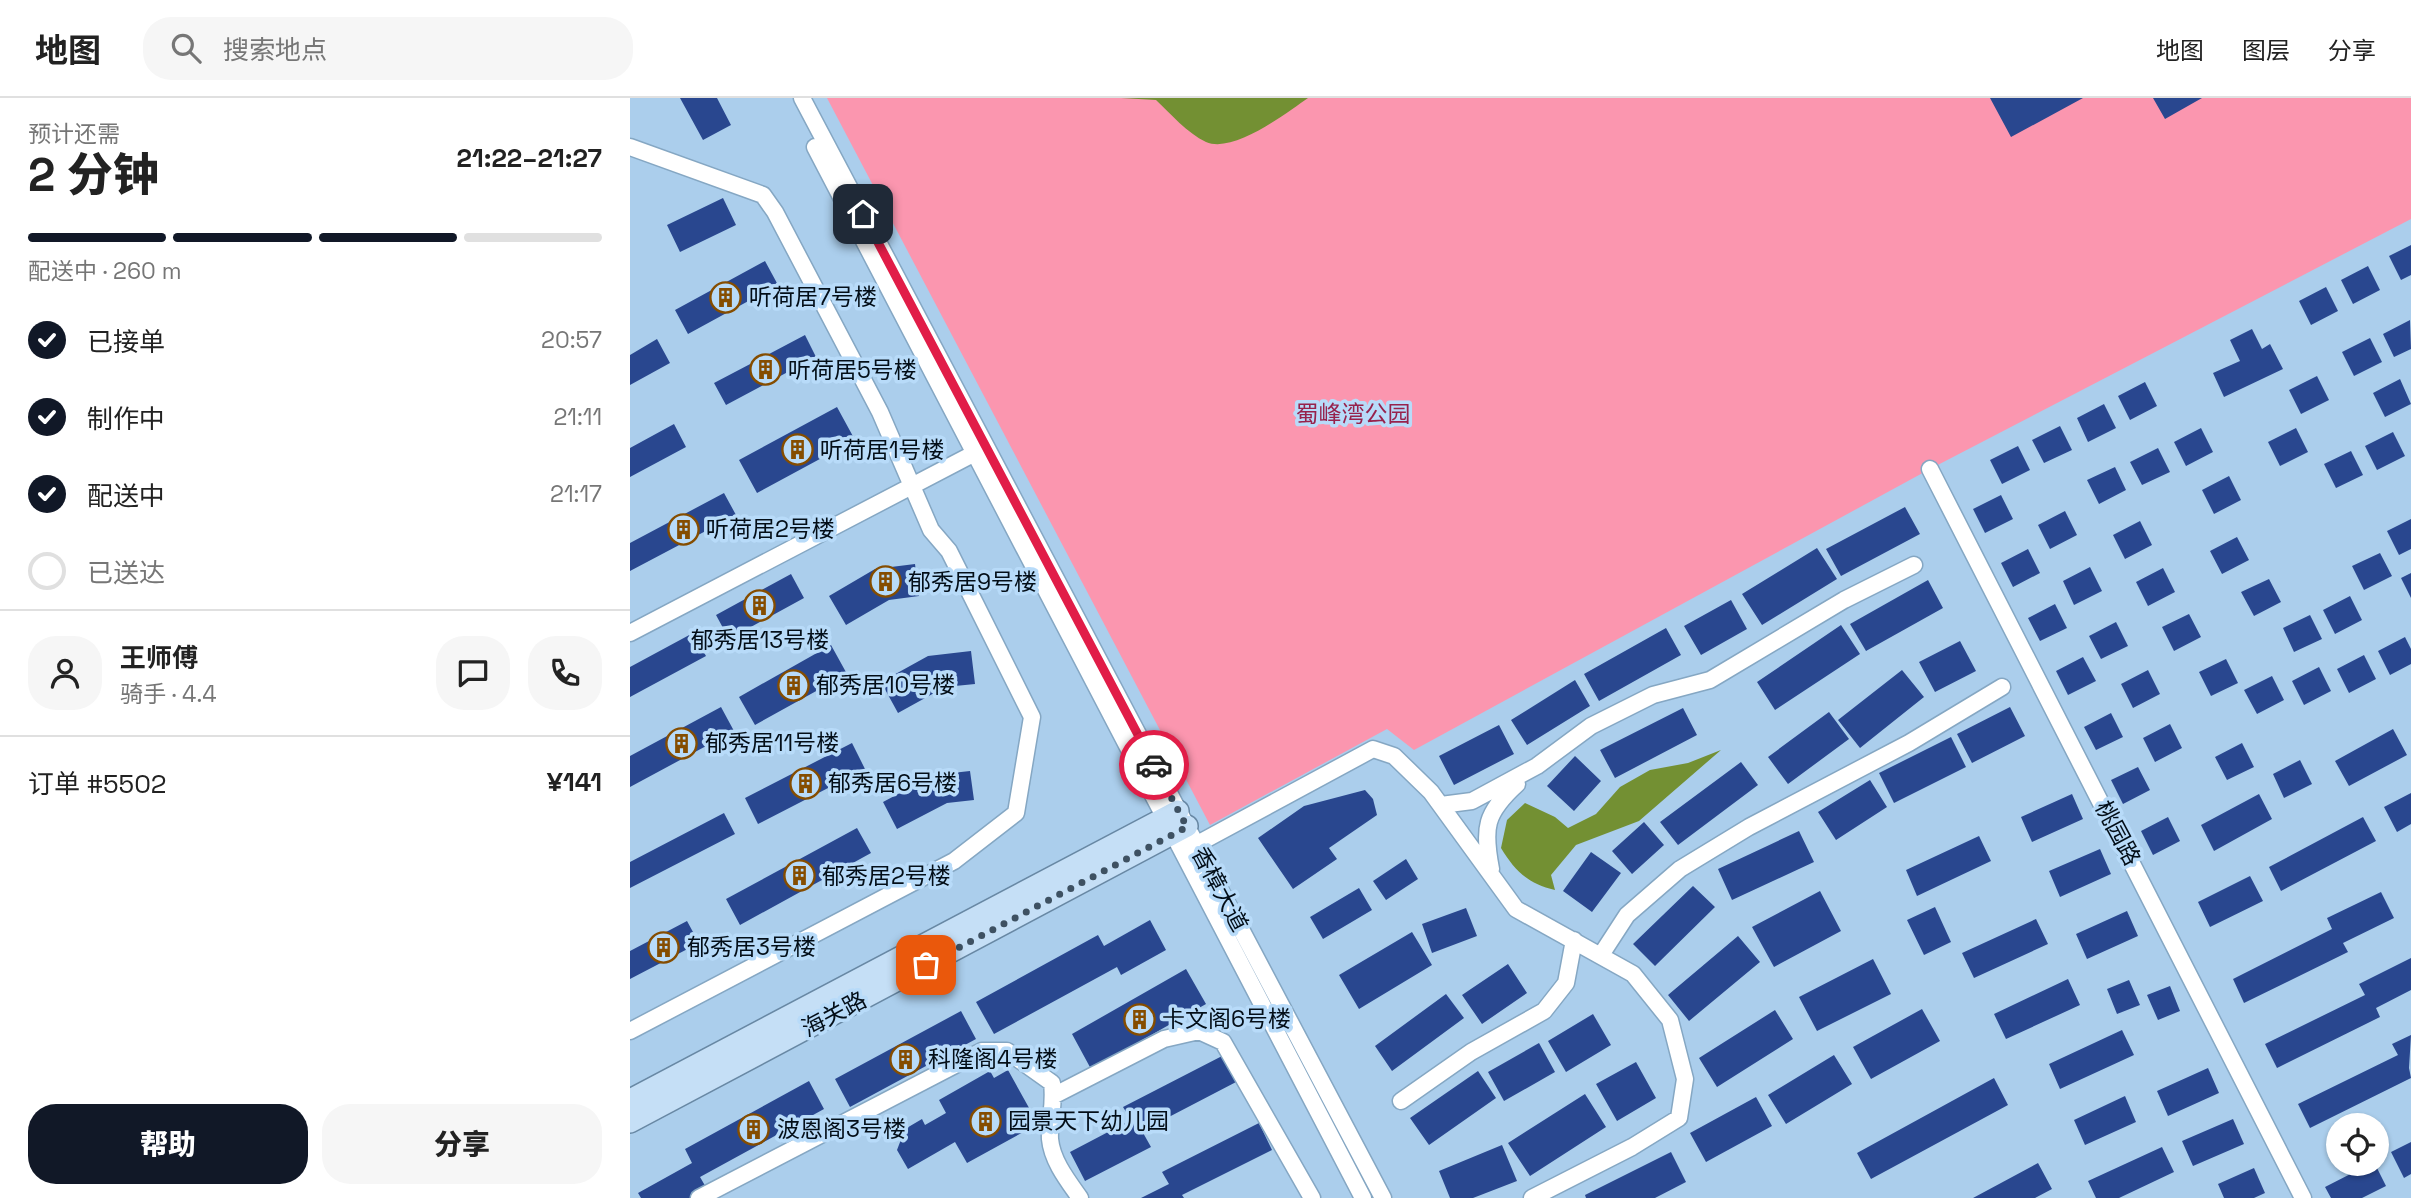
<!DOCTYPE html>
<html lang="zh">
<meta charset="utf-8">
<style>
body{margin:0;font-family:"Space Grotesk","Noto Sans SC",sans-serif;background:#f6f6f6;color:#222;height:100vh;display:flex;flex-direction:column;font-size:26px;white-space:nowrap}
*{box-sizing:border-box;margin:0}
p{font-size:23px;color:#767676}
.icon{flex:none;width:38px;height:38px;fill:none;stroke:currentColor;stroke-width:2;stroke-linecap:round;stroke-linejoin:round}
.map{position:relative;flex:1;overflow:hidden}
.side{display:flex;flex-direction:column;background:#fff;width:630px}
.side>*{flex:none}
.buttons{position:absolute;left:1696px;top:1015px;display:grid;gap:14px}
.buttons a{display:grid;place-items:center;width:63px;height:63px;border-radius:50%;background:#fff;box-shadow:0 2px 5px #0004;font-size:35px}
.pin{position:absolute;display:grid;place-items:center;width:60px;height:60px;color:#fff;margin:-30px;border-radius:14px;box-shadow:0 4px 10px #0006}
.courier{position:absolute;display:grid;place-items:center;width:70px;height:70px;margin:-35px;border:5px solid #e11d48;border-radius:50%;background:#fff;color:#222;box-shadow:0 2px 9px #0007}
.head em{font-style:normal;font-weight:800}
.head div{display:flex;flex-direction:column-reverse}
.head{display:flex;align-items:center;justify-content:space-between;height:119px;padding:0 28px}
h1{font-size:46px;font-weight:800;line-height:52px}
.bar{display:grid;grid-template-columns:repeat(4,1fr);gap:10px 7px;align-content:center;height:84px;padding:0 28px}
.bar i{height:9px;border-radius:5px;background:#e0e0e0}
.bar .on{background:#111827}
.bar p{grid-column:span 4}
.line{display:flex;align-items:center;gap:18px;padding:0 28px;border-top:2px solid #e0e0e0}
.line div{flex:1}
.round{display:grid;place-items:center;flex:none;width:74px;height:74px;border-radius:28px;background:#f6f6f6}
ol{padding:0 28px;list-style:none}
li{display:flex;align-items:center;gap:21px;height:77px}
li p{margin-inline-start:auto}
li .icon{padding:7px;border-radius:50%;background:#111827;color:#fff;stroke-width:4}
li:last-child{color:#767676}
li i{width:38px;height:38px;border:4px solid #e0e0e0;border-radius:50%}
.action{display:flex;gap:14px;margin-top:auto;padding:14px 28px}
.action a{flex:1;height:80px;border-radius:28px;background:#111827;color:#fff;font-size:28px;font-weight:800;line-height:80px;text-align:center}
.action a+a{background:#f6f6f6;color:#222}
header{display:flex;align-items:center;gap:42px;box-sizing:border-box;height:98px;padding:0 35px;background:#fff;border-bottom:2px solid #e0e0e0}
header strong{font-size:33px}
nav{display:flex;gap:38px;margin-inline-start:auto;font-size:24px}
.search{width:490px;height:63px;background:#f6f6f6;display:flex;align-items:center;gap:18px;box-sizing:border-box;padding:0 24px;border-radius:28px;color:#767676;font-size:26px}
main{display:flex;flex:1;min-height:0}
.map>svg:first-child{display:block}
.green{fill:#fb96af}
.water{fill:#739033}
.building{fill:#29478f}
.lines{fill:none;stroke-linecap:round;stroke-linejoin:round}
.minor-casing{stroke:#85a7c3;stroke-width:19}
.major-casing{stroke:#6888a4;stroke-width:24}
.minor{stroke:#fff;stroke-width:16}
.major{stroke:#c5dff6;stroke-width:21}
.done{stroke:#3e5162;stroke-width:7;stroke-dasharray:0 12.6}
.route{stroke:#e11d48;stroke-width:9}
.labels{text-anchor:middle;stroke-width:7;stroke-linejoin:round;paint-order:stroke}
.poi-label{font-size:23px;fill:#030e18;stroke:#b8dbf9;text-anchor:start}
.park-label{font-size:23px;fill:#97224c;stroke:#b8dbf9}
.street-label{font-size:23px;fill:#030e18;stroke:#b8dbf9}
</style>
<header>
<strong>地图</strong>
<div class="search"><svg class="icon" aria-label="search" viewBox="0 0 24 24"><circle cx="10" cy="10" r="6"/><path d="M15 15l6 6"/></svg>搜索地点</div>
<nav><a>地图</a><a>图层</a><a>分享</a></nav>
</header>
<main>
<section class="side">
<div class="head"><div><h1>2 分钟</h1><p>预计还需</p></div><em>21:22–21:27</em></div>
<div class="bar"><i class="on"></i><i class="on"></i><i class="on"></i><i></i><p>配送中 · 260 m</p></div>
<ol>
<li><svg class="icon" aria-label="check" viewBox="0 0 24 24"><path d="M5 12l5 5 9-10"/></svg>已接单<p>20:57</p></li>
<li><svg class="icon" aria-label="check" viewBox="0 0 24 24"><path d="M5 12l5 5 9-10"/></svg>制作中<p>21:11</p></li>
<li><svg class="icon" aria-label="check" viewBox="0 0 24 24"><path d="M5 12l5 5 9-10"/></svg>配送中<p>21:17</p></li>
<li><i></i>已送达</li>
</ol>
<div class="line" style="height:126px"><a class="round"><svg class="icon" aria-label="person" viewBox="0 0 24 24"><circle cx="12" cy="8" r="4"/><path d="M4 21q1-7 8-7t8 7"/></svg></a><div><b>王师傅</b><p>骑手 · 4.4</p></div><a class="round"><svg class="icon" aria-label="chat" viewBox="0 0 24 24"><path d="M4 5h16v11H9l-5 4z"/></svg></a><a class="round"><svg class="icon" aria-label="phone" viewBox="0 0 24 24"><path d="M5 4h4l2 5-3 2q2 4 5 5l2-3 5 2v4C11 20 4 13 5 4z"/></svg></a></div>
<div class="line" style="height:91px"><div>订单 #5502</div><b>¥141</b></div>
<div class="action"><a>帮助</a><a>分享</a></div>
</section>
<div class="map">
<svg width="1781" height="1100" viewBox="0 0 1781 1100">
<rect width="100%" height="100%" fill="#abceec"/>
<path class="green" d="M197 0H1781V121L1300 371 784 652 757 631 580 727Z"/>
<path class="water" d="M491 0H678C656 15 604 56 576 44 557 35 541 16 526 2Z
M1091 652 1009 723 946 747 921 777 925 792C898 786 885 773 871 750L877 722 895 705 925 719 938 730 966 716 990 689 1020 672 1058 665Z"/>
<path class="building" d="M50 0H87L101 27 73 42Z
M1360 0H1453L1381 39Z
M1523 0H1572L1535 21Z
M93 100 106 127 50 154 37 127Z
M1781 147V177L1771 182 1759 158Z
M135 163 148 187 58 236 45 212Z
M1738 168 1750 192 1723 206 1711 182Z
M1696 189 1708 213 1681 227 1669 203Z
M1780 222 1781 251 1764 259 1753 236Z
M1622 231 1632 251 1640 246 1653 271 1594 299 1583 275 1610 263 1600 242Z
M175 237 186 259 96 307 84 285Z
M1740 240 1752 264 1724 278 1712 254Z
M27 241 40 265 0 287V257Z
M1687 278 1699 302 1671 316 1659 292Z
M1770 281 1781 306 1755 319 1743 295Z
M1515 284 1527 308 1500 322 1488 298Z
M1474 306 1486 330 1458 344 1447 320Z
M207 309 225 342 127 395 109 362Z
M44 326 56 349 0 379V350Z
M1430 328 1442 352 1414 365 1402 342Z
M1571 330 1583 354 1556 368 1544 344Z
M1666 330 1678 354 1650 368 1638 344Z
M1763 334 1775 358 1747 372 1735 348Z
M1388 348 1400 372 1372 386 1360 362Z
M1528 350 1540 374 1512 387 1500 364Z
M1721 353 1733 377 1706 390 1694 366Z
M1485 369 1496 392 1469 406 1457 382Z
M1599 378 1611 402 1584 416 1572 392Z
M94 395 106 417 0 473V445Z
M1371 397 1383 421 1355 435 1343 411Z
M1275 409 1290 436 1211 478 1196 451Z
M1435 413 1447 437 1420 451 1408 427Z
M1781 421V451L1769 457 1757 433Z
M1510 423 1522 447 1495 461 1483 437Z
M1607 439 1619 462 1592 476 1580 453Z
M1187 450 1207 481 1132 527 1112 496Z
M1398 451 1410 475 1383 489 1371 465Z
M1750 455 1762 478 1734 492 1722 468Z
M285 466 289 498 259 502 216 527 199 498 245 471Z
M1460 469 1472 493 1444 507 1433 483Z
M1533 470 1545 494 1518 508 1506 484Z
M1781 475V500L1771 480Z
M161 476 174 500 99 541 86 517Z
M1639 481 1651 504 1624 518 1611 494Z
M1298 482 1313 510 1236 553 1220 526Z
M1720 498 1732 522 1705 536 1693 512Z
M1101 502 1117 531 1071 557 1054 528Z
M1425 506 1437 530 1410 543 1398 520Z
M1559 516 1571 539 1544 553 1532 529Z
M1680 517 1692 541 1664 554 1653 530Z
M1486 524 1498 548 1471 561 1459 538Z
M1211 527 1230 556 1145 612 1127 584Z
M1036 530 1051 557 969 603 954 576Z
M63 535 76 558 0 599V569Z
M1775 539 1781 551V566L1760 577 1748 553Z
M1330 543 1346 573 1305 594 1289 564Z
M201 547 217 576 125 627 109 599Z
M341 553 345 586 315 589 268 615 251 584 298 558Z
M1734 557 1746 581 1719 595 1707 571Z
M1453 559 1466 583 1438 597 1426 573Z
M1596 561 1608 585 1581 598 1569 574Z
M1689 569 1701 593 1674 607 1662 583Z
M1272 572 1294 599 1230 650 1208 622Z
M1518 572 1530 596 1503 610 1491 586Z
M1642 578 1654 602 1627 616 1614 592Z
M945 582 960 608 897 647 881 622Z
M91 609 104 633 0 689V658Z
M1380 609 1395 638 1342 665 1327 636Z
M1053 610 1067 637 985 680 970 652Z
M1199 614 1219 641 1158 686 1138 659Z
M1481 615 1493 639 1466 652 1454 629Z
M1540 626 1552 650 1525 664 1513 640Z
M869 627 884 656 824 687 809 658Z
M1763 631 1777 657 1719 688 1705 663Z
M1321 639 1336 669 1264 705 1249 675Z
M222 645 235 671 128 726 115 700Z
M1612 645 1624 669 1597 682 1585 659Z
M945 658 971 683 944 713 917 688Z
M1670 662 1682 686 1654 700 1643 676Z
M1111 664 1128 687 1048 747 1030 724Z
M1508 669 1520 692 1493 706 1481 682Z
M340 673 344 702 317 705 267 731 253 704 304 677Z
M1240 682 1257 709 1206 742 1188 714Z
M735 692 743 701 747 717 699 750 707 761 663 791 628 740 674 708Z
M1781 695V726L1767 734 1754 709Z
M1442 696 1453 721 1402 744 1391 719Z
M1629 696 1642 721 1584 753 1571 727Z
M94 715 105 736 0 790V764Z
M1538 719 1550 743 1523 757 1511 733Z
M1733 719 1746 743 1651 793 1639 769Z
M1014 724 1034 747 1002 776 982 753Z
M227 730 241 755 110 827 96 801Z
M1169 733 1184 764 1102 802 1088 771Z
M1349 738 1361 763 1287 798 1276 772Z
M1470 751 1481 776 1430 799 1419 773Z
M961 754 991 775 962 814 933 793Z
M776 761 788 781 756 802 743 783Z
M1620 778 1633 803 1580 829 1568 804Z
M1063 788 1085 809 1025 868 1003 846Z
M729 790 742 812 693 841 680 819Z
M1190 793 1211 833 1144 869 1122 829Z
M1751 794 1764 820 1713 845 1718 854 1614 905 1603 881 1702 831 1697 820Z
M1305 809 1321 844 1294 857 1277 822Z
M836 810 847 838 802 855 792 826Z
M1497 813 1508 838 1457 861 1446 836Z
M1406 821 1418 846 1344 880 1332 855Z
M520 822 536 852 491 877 487 869 364 936 346 904 468 837 474 848Z
M57 823 69 845 0 881V853Z
M782 834 802 867 729 911 709 877Z
M1108 838 1130 864 1059 923 1038 897Z
M1781 860V892L1746 910 1750 919 1647 970 1635 946 1735 897 1729 886Z
M1243 861 1261 896 1187 933 1169 899Z
M878 866 897 895 852 926 832 897Z
M556 871 576 906 461 971 442 936Z
M1438 881 1450 907 1376 941 1364 916Z
M1499 882 1510 907 1487 916 1477 891Z
M1540 888 1550 913 1528 922 1517 897Z
M816 896 834 920 762 973 745 948Z
M1292 911 1310 943 1241 981 1223 949Z
M1145 912 1163 941 1087 989 1069 960Z
M331 913 346 941 220 1009 205 981Z
M963 916 981 947 936 974 918 943Z
M1492 932 1504 957 1430 991 1419 966Z
M1781 937 1779 970 1781 980 1680 1030 1668 1006 1768 957 1762 946Z
M909 945 925 974 874 1003 858 974Z
M594 957 608 983 512 1033 521 1049 455 1083 440 1054 501 1022 493 1009Z
M1204 957 1222 986 1156 1026 1138 997Z
M1006 964 1026 1000 987 1023 966 986Z
M1578 970 1589 995 1538 1018 1527 993Z
M378 972 408 1026 337 1065 325 1044 278 1071 267 1052 275 1031 292 1021 295 1027 316 1015 309 1002 360 973 364 980Z
M848 973 866 1000 799 1047 780 1020Z
M1364 980 1378 1007 1241 1081 1227 1055Z
M179 983 194 1011 70 1079 77 1091 61 1100H11L8 1095 62 1065 55 1051Z
M955 996 976 1029 900 1078 878 1045Z
M1495 998 1506 1024 1455 1047 1444 1022Z
M1126 999 1142 1028 1076 1064 1060 1035Z
M1603 1021 1614 1046 1563 1068 1552 1043Z
M629 1025 642 1052 552 1097 554 1100H511L539 1086 532 1074Z
M1781 1044V1076L1774 1080 1761 1054Z
M872 1047 887 1083 843 1100H820L809 1073Z
M1532 1049 1544 1074 1489 1100H1466L1458 1083Z
M1041 1054 1056 1084 1025 1100H956L955 1097Z
M1408 1065 1422 1091 1405 1100H1343Z
M1740 1066H1745L1756 1088 1732 1100H1701L1695 1089Z
M1624 1070 1635 1095 1624 1100H1594L1588 1086Z"/>
<g class="lines">
<defs>
<path id="minor" d="M172 0 753 1100
M0 49 133 97 145 114 250 314 301 432 319 453 402 619 386 715 324 763 0 933
M185 49 733 1100
M1300 371 1673 1100
M0 535 345 355
M811 707 842 703 907 668 961 628 1023 597 1080 582 1214 502 1284 467
M558 751 743 651 764 658 801 694 886 811 1003 876 1040 922 1055 981 1049 1020 1002 1049 902 1100
M861 771C853 730 855 715 887 686
M971 857 997 817 1050 771 1119 729 1279 645 1372 589
M423 998 534 941 569 933 593 944 682 1100
M771 1003 841 954 914 913 936 885 944 842
M69 1100 352 953H377L422 985C425 1007 419 1022 420 1041 422 1063 438 1083 450 1100"/>
<path id="major" d="M0 1002 548 713
M0 1024 557 728"/>
</defs>
<use href="#minor" class="minor-casing"/>
<use href="#major" class="major-casing"/>
<use href="#minor" class="minor"/>
<use href="#major" class="major"/>
</g>
<g class="lines">
<path class="done" d="M296 867 557 729 524 667"/>
<path class="route" d="M233 116 524 667"/>
</g>
<defs>
<symbol id="building-ring" viewBox="-11 -11 22 22"><circle r="9.5" fill="#b8dbf9" stroke="#854d00" stroke-width="1.5"/><path d="M-4-6H4V6H1V3H-1V6H-4ZM-2.5-4.3h1.7v1.8h-1.7ZM.8-4.3h1.7v1.8H.8ZM-2.5-1h1.7V.8h-1.7ZM.8-1h1.7V.8H.8Z" fill="#854d00"/></symbol>
</defs>
<g fill-rule="evenodd">
<use href="#building-ring" x="78" y="182" width="35" height="35"/>
<use href="#building-ring" x="118" y="254" width="35" height="35"/>
<use href="#building-ring" x="150" y="334" width="35" height="35"/>
<use href="#building-ring" x="36" y="414" width="35" height="35"/>
<use href="#building-ring" x="238" y="466" width="35" height="35"/>
<use href="#building-ring" x="112" y="490" width="35" height="35"/>
<use href="#building-ring" x="146" y="570" width="35" height="35"/>
<use href="#building-ring" x="34" y="628" width="35" height="35"/>
<use href="#building-ring" x="158" y="668" width="35" height="35"/>
<use href="#building-ring" x="152" y="760" width="35" height="35"/>
<use href="#building-ring" x="16" y="832" width="35" height="35"/>
<use href="#building-ring" x="492" y="904" width="35" height="35"/>
<use href="#building-ring" x="258" y="944" width="35" height="35"/>
<use href="#building-ring" x="338" y="1006" width="35" height="35"/>
<use href="#building-ring" x="106" y="1014" width="35" height="35"/>
</g>
<g class="labels">
<g class="poi-label">
<text x="119" y="207">听荷居7号楼</text>
<text x="158" y="280">听荷居5号楼</text>
<text x="190" y="360">听荷居1号楼</text>
<text x="76" y="439">听荷居2号楼</text>
<text x="278" y="492">郁秀居9号楼</text>
<text x="130" y="550" text-anchor="middle">郁秀居13号楼</text>
<text x="186" y="595">郁秀居10号楼</text>
<text x="75" y="653">郁秀居11号楼</text>
<text x="198" y="693">郁秀居6号楼</text>
<text x="192" y="786">郁秀居2号楼</text>
<text x="57" y="857">郁秀居3号楼</text>
<text x="532" y="929">卡文阁6号楼</text>
<text x="298" y="969">科隆阁4号楼</text>
<text x="378" y="1031">园景天下幼儿园</text>
<text x="147" y="1039">波恩阁3号楼</text>
</g>
<g class="park-label">
<text x="723" y="324">蜀峰湾公园</text>
</g>
<g class="street-label">
<text transform="translate(1488 735) rotate(62)" y="8">桃园路</text>
<text transform="translate(590 791) rotate(62)" y="8">香樟大道</text>
<text transform="translate(204 916) rotate(-28)" y="8">海关路</text>
</g>
</g>
</svg>
<div class="buttons">
<a><svg class="icon" aria-label="locate" viewBox="0 0 24 24"><circle cx="12" cy="12" r="6"/><path d="M12 2v4M12 18v4M2 12h4M18 12h4"/></svg></a>
</div>
<div class="pin" style="left:296px;top:867px;background:#ea580c"><svg class="icon" aria-label="bag" viewBox="0 0 24 24"><path d="M5 8h14l-1 12H6zM9 8a3 3 0 0 1 6 0"/></svg></div>
<div class="pin" style="left:233px;top:116px;background:#1f2937"><svg class="icon" aria-label="home" viewBox="0 0 24 24"><path d="M3 11l9-7 9 7M6 9v11h12V9"/></svg></div>
<div class="courier" style="left:524px;top:667px"><svg class="icon" aria-label="car" viewBox="0 0 24 24"><path d="M5 17H2v-5l4-1 3-4h7l3 4 3 1v5h-3M9 17h6M6 11h13"/><circle cx="7" cy="17" r="2"/><circle cx="17" cy="17" r="2"/></svg></div>
</div>
</main>
